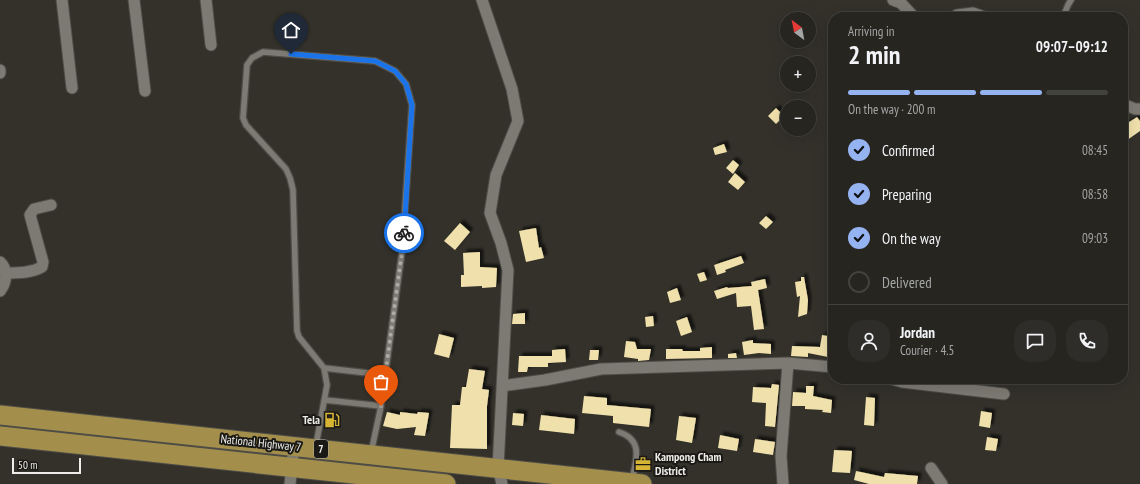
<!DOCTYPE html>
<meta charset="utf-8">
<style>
body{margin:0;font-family:"PT Sans Narrow",sans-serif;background:#2e2d29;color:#f1f3f6;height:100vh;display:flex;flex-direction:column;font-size:15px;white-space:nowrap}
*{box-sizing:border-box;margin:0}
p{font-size:13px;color:#a4a5a5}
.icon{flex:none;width:22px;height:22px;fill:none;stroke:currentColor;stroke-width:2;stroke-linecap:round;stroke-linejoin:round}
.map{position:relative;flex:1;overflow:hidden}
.side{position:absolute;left:828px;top:12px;width:300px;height:372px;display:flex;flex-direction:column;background:#262520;border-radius:16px;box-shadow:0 4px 16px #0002,0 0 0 1px #42423e}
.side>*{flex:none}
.needle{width:26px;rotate:328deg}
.tools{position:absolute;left:780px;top:12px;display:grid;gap:8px}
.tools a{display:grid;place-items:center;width:36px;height:36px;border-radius:50%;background:#262520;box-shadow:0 4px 16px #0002,0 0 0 1px #42423e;font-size:20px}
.scale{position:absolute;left:12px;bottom:10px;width:69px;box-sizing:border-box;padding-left:4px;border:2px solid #efede9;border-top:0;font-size:11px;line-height:14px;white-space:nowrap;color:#efede9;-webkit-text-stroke:3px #1a1916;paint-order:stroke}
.pin{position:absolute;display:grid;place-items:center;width:34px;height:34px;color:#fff;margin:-41px -17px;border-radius:50% 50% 50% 0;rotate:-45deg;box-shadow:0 0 4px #0007}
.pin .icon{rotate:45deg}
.courier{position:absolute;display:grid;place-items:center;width:40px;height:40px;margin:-20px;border:3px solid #1a73e8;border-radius:50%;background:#fff;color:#222;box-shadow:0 1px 5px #0007}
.head em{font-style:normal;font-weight:700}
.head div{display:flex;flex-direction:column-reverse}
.head{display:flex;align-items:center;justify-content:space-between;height:68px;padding:0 20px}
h1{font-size:26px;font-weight:700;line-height:30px}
.bar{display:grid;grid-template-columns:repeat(4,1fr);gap:6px 4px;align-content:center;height:48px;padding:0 20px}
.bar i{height:5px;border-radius:3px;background:#42423e}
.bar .active{background:#95b2f1}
.bar p{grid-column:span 4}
.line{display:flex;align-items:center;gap:10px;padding:0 20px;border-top:1px solid #42423e}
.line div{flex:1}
.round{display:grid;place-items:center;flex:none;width:42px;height:42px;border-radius:16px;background:#2e2d29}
ol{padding:0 20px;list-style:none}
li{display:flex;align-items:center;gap:12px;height:44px}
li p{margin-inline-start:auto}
li .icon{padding:4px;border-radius:50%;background:#95b2f1;color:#111;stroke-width:4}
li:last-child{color:#a4a5a5}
li i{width:22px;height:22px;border:2px solid #42423e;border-radius:50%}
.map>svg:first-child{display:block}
.building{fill:#f0e1ac;filter:url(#shadow)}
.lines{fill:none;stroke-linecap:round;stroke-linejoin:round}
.lane-casing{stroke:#4e4c46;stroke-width:8}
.street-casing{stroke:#4e4c46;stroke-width:13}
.highway-casing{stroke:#4e4c46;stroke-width:21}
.lane{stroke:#7c7a72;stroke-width:5.5}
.street{stroke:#7c7a72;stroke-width:11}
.highway{stroke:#a38f4b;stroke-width:19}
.done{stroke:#adaba6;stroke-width:4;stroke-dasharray:0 7.2}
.route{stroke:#1a73e8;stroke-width:5}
.labels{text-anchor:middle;stroke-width:4;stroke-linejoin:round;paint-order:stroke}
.shield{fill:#1a1916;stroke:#afadaa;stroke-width:1}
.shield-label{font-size:11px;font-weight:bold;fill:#efede9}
.poi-label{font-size:12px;font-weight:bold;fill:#efede9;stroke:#1a1916;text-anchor:end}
.street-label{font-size:12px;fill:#efede9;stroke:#1a1916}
</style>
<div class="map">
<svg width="1140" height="484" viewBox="0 0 1140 484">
<defs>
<filter id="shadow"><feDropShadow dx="3.5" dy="-3.5" stdDeviation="1" flood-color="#0009"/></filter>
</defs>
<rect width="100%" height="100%" fill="#33312a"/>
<path class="building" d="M776 108 784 116 776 124 768 116Z
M1137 117 1140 121V131L1123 143V126Z
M724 144 727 152 715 155 713 148Z
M733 160 739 165 733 174 726 168Z
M735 173 745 182 738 190 728 182Z
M766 216 773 222 766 229 759 223Z
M460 223 470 232 455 250 444 241Z
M536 228 539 248 541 247 544 258 526 262 519 231Z
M480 252V267L497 268 496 287 482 288V286L461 287V275H464L463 253Z
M741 256 744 263 725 270 726 272 717 275 714 265Z
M704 272 707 280 700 282 697 274Z
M801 277H804L808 300 807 314 798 317 800 296 797 297 795 282 801 281Z
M765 279 767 288 758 290 764 329 754 330 751 306 737 307 736 293 717 299 714 291 727 287 728 288 752 286 751 282Z
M677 288 681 300 670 303 667 292Z
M525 313V324H512L513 314Z
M653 316 654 326 646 327 645 317Z
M687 317 692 332 681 336 676 321Z
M439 334 454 338 449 358 434 354Z
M822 335 833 337V358L808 353V357L791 356 792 346 820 347Z
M753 340V343L771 344V354L759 353 744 355 742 342Z
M626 341 635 342 637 349H651L649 360 638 361V359L624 357Z
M712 347V358L666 359V349H682L683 351H700V348Z
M565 349 566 362 548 363V367H528L527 372H518L519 356H552V350Z
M590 350H599L598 360H589Z
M736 353 737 358H728V354Z
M469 369 485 371 482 389 489 390 487 406V449L450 448 452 405H460L462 387H466Z
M772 384 779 385 775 427 765 426 766 403 752 402 753 387 771 388Z
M806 386H814L813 396 832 400 831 413 822 412 823 410 805 409V406H792L793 392 806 393Z
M584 396 607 398V405L651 409 649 427 613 423V416L582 413Z
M866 397 875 398 874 426 864 425Z
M981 411 992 413 990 428 979 426Z
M387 412 400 415V412L417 414 418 412 429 413 425 436 414 435 416 427 397 429 383 426Z
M513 413 524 414 523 426 512 425Z
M541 415 575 419 574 434 539 430Z
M679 416 696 418 692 443 676 440Z
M720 435 739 439 737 451 718 448Z
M987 437 998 439 996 451 985 450Z
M755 439 775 442 773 455 753 452Z
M834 450 852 451 850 473 832 472Z
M856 471 884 477 885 473 918 476 917 484H869L854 480Z"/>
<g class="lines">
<defs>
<path id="lane" d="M1063 17 1068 5 1071 0
M324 368 385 375
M325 400 381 406
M619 432C644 440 636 461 632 480
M316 445 327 385 324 368 299 337 297 331 293 190 290 178 286 169 246 125 243 118 247 65 252 58 263 52 375 61 395 71 406 84 412 105 402 252 381 406 371 453"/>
<path id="street" d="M62 0 72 88
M134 0 145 91
M206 0 211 45
M482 0 512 89 518 121 496 175 490 213 501 243 508 270 498 468 502 484
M893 0 901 3 914 17
M954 17 957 15 973 13 984 17
M0 70V73
M1123 104 1135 109H1140
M0 262C8 269 7 282 0 291
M6 273C19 273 31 273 42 267L43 262 30 215 34 209 51 205
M892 379 902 382 1004 394
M502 386 545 380 601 369 788 363 833 367
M931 468 942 484
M290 484 294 446
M783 484 781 456 788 363"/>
<path id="highway" d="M0 415 642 484
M0 436 446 484"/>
</defs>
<use href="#lane" class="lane-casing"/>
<use href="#street" class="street-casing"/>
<use href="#highway" class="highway-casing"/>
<use href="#lane" class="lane"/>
<use href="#street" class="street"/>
<use href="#highway" class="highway"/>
</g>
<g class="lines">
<path class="done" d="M381 406 402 252 404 233"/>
<path class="route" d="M291 54 375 61 395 71 406 84 412 105 404 233"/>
</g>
<defs>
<symbol id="fuel-bare" viewBox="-9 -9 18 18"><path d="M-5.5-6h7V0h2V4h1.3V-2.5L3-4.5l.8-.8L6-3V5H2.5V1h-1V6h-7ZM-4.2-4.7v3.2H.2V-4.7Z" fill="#d6b534" stroke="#1a1916" stroke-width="2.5" paint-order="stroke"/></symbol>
<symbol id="office-bare" viewBox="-9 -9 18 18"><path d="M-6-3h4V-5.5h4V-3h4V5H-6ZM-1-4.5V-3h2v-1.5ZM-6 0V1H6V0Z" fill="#d6b534" stroke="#1a1916" stroke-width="2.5" paint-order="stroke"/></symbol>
</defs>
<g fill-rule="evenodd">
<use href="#fuel-bare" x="321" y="409" width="22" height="22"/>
<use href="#office-bare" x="632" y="453" width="22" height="22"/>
</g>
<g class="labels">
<rect class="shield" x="314" y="440" width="14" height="18" rx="3"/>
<g class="shield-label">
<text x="321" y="453">7</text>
</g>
<g class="poi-label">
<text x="320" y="424">Tela</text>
<text x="655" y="461" text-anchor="start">Kampong Cham<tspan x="655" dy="14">District</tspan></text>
</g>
<g class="street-label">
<text transform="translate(261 443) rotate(6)" y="4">National Highway 7</text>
</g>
</g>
</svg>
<div class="tools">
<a><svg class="needle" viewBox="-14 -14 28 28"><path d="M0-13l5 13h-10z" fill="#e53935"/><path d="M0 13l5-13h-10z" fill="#a4a5a5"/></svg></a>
<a>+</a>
<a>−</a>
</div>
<div class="scale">50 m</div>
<div class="pin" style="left:381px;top:406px;background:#ea580c"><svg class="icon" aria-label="bag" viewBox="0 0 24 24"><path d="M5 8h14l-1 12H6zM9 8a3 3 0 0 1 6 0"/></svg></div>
<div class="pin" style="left:291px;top:54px;background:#1f2937"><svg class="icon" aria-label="home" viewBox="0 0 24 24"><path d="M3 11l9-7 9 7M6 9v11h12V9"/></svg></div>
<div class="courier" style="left:404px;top:233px"><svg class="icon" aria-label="bike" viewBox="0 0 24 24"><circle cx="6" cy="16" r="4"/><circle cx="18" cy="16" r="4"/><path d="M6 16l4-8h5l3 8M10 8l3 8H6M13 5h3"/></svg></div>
<section class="side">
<div class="head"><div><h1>2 min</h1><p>Arriving in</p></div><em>09:07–09:12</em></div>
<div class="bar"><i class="active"></i><i class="active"></i><i class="active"></i><i></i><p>On the way · 200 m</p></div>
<ol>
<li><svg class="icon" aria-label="check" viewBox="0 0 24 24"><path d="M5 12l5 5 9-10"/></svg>Confirmed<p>08:45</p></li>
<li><svg class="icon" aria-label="check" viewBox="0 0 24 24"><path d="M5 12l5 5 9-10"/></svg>Preparing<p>08:58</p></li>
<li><svg class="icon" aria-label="check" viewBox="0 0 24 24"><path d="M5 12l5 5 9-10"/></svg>On the way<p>09:03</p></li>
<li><i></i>Delivered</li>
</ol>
<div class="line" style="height:72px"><a class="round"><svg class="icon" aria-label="person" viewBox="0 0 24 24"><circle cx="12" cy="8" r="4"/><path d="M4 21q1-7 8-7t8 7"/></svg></a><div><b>Jordan</b><p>Courier · 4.5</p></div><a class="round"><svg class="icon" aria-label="chat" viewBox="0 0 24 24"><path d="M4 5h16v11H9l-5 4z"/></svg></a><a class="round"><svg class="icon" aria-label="phone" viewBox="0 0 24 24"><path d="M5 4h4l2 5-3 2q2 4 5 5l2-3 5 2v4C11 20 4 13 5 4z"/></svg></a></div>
</section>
</div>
